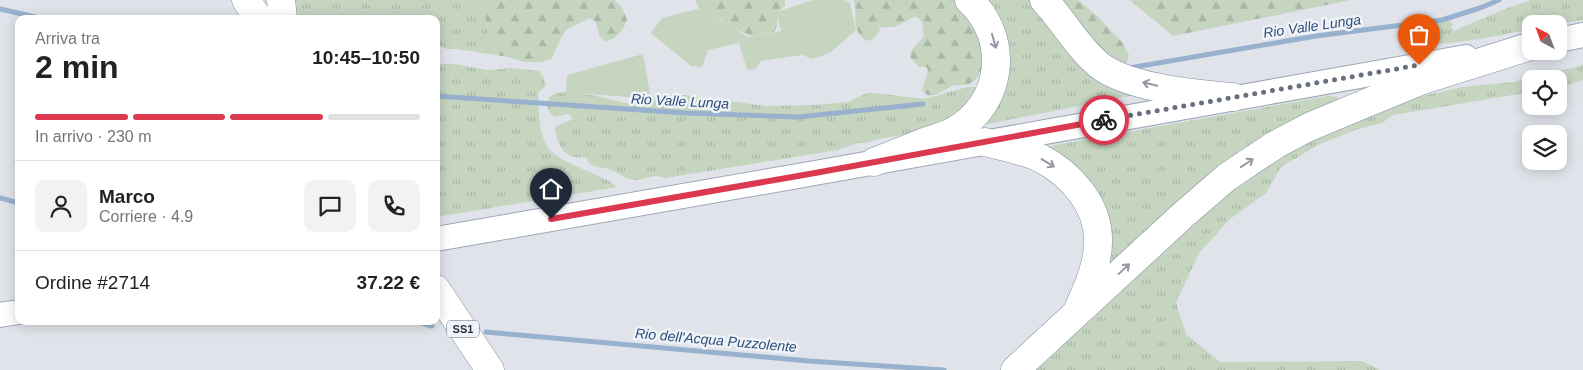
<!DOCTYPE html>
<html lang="it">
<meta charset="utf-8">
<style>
body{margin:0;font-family:Helvetica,sans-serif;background:#f2f2f2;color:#222;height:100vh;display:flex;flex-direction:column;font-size:19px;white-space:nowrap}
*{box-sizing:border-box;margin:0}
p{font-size:16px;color:#767676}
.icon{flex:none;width:28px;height:28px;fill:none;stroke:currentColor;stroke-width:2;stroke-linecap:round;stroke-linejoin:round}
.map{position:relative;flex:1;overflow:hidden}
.side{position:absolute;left:15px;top:15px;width:425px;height:310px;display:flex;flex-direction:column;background:#fff;border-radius:10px;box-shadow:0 2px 12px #0003}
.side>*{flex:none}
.needle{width:32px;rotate:319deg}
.buttons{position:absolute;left:1522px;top:15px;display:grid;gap:10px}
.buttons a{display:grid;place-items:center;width:45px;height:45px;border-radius:10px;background:#fff;box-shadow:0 2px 12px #0003;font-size:25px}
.pin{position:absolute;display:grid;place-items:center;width:42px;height:42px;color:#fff;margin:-51px -21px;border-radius:50% 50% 50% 0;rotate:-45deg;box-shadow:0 0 5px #0007}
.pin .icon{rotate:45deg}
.courier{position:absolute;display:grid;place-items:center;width:50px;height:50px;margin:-25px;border:4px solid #db3950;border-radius:50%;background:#fff;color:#222;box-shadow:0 1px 6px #0007}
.headline em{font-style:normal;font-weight:800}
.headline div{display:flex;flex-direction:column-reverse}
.headline{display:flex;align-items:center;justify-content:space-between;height:85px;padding:0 20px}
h1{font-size:32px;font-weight:800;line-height:38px}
.bar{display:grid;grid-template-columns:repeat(4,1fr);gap:8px 5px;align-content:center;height:60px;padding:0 20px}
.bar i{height:6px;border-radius:4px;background:#e0e0e0}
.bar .current{background:#db3950}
.bar p{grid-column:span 4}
.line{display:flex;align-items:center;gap:12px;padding:0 20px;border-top:1px solid #e0e0e0}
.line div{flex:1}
.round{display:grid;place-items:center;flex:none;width:52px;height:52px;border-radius:10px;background:#f2f2f2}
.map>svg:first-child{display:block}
.grass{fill:url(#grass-tufts)}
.forest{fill:url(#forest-firs)}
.garden{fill:#c5d5c0}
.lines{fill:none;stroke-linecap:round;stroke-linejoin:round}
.stream{stroke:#97b1ce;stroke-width:5}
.major-casing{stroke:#9ea8b7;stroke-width:26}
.highway-casing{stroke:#8691a3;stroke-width:29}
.major{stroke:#fff;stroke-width:24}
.highway{stroke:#fff;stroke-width:28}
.oneway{stroke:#9398a2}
.done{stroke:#68707e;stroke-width:5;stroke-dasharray:0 9}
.route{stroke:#db3950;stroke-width:6}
.labels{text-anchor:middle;stroke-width:5;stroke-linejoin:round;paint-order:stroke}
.shield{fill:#f0f3f8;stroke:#636b7a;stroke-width:1}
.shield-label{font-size:11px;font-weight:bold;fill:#273144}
.water-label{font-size:14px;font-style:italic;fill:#2d4f7c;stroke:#f0f3f8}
</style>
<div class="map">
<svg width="1583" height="370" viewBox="0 0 1583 370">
<defs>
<pattern id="grass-tufts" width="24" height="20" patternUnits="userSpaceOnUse" patternTransform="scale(1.25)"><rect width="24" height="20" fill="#c5d5c0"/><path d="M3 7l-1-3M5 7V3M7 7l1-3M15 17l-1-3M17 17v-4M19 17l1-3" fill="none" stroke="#a9b7a6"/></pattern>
<pattern id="forest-firs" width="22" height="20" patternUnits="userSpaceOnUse" patternTransform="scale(1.25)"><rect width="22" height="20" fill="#c5d5c0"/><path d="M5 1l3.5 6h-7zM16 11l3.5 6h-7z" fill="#a9b7a6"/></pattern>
</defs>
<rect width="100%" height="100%" fill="#e0e4ea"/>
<path class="grass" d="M288 0H486L482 3 490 40 496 55 457 49H447L437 45 436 19H293Z
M979 0H1032L1135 95 983 125 997 93Z
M1531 0H1583V20L1559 24H1531V29C1511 33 1422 53 1410 39 1415 25 1432 28 1442 21H1450L1453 24 1451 27 1454 31C1479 19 1504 9 1531 0Z
M436 64H454L488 70 512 68 539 71 543 76 546 86 538 93C539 111 538 130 547 146 555 160 587 170 601 177 606 179 612 183 617 187L436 217Z
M1583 65V80L1559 88V79H1531V92L1393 115 1382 123 1355 130 1318 145 1281 167 1266 193 1230 219 1199 253 1176 303 1186 334 1220 362 1362 361 1380 370H1036L1050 358 1128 277 1263 162 1379 106 1462 87 1513 82Z
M967 87H978L977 94 941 128 879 139 869 142 858 143 838 150 665 178C651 173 648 180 634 180 624 179 618 172 609 169 598 165 600 171 588 162L587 158C583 157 579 158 574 157 561 154 556 139 555 127L571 120 573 118 568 114 554 117C550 113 547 110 547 104 548 78 614 102 628 103 642 103 653 96 666 95 672 95 678 96 685 95L765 106 814 105 848 102 867 93H875L925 99Z
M1328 96 1337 97 1339 100 1101 281 1103 259 1044 147Z"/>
<path class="forest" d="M486 0H615L623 9 627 20C623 31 617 37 606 42L599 35 596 22 590 18 567 29 561 38 552 58 542 62H524L508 57 496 55 490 40 482 3Z
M695 0H785V6L777 12V26L774 32 751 36 725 24 721 19 705 14 699 8Z
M854 0H956C974 14 997 67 971 83 965 86 957 84 952 86 942 90 938 97 927 95L922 90 928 70 926 67H919L910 57 912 50 924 36 922 22 917 17H914L895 27H879L880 31 873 39 867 41C850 31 858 15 854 0Z
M1058 0H1078L1096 15 1122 42 1129 55C1128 63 1125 67 1117 69Z
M1130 0H1351L1173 36Z"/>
<path class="garden" d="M813 0H844L850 3 856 30 830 53 813 59 802 55 761 61 755 69 747 70 739 43 708 50 702 67 691 66 651 33 662 18 701 8 748 37 781 31 776 12Z
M643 54 651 99 566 92 567 75Z"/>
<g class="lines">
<path class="stream" d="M0 9 44 19
M1129 68 1316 36 1442 20 1480 8 1499 0
M436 96 686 113 798 117 923 104
M0 198 19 203
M416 321 432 326
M486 332 809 361 944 370"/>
<defs>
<path id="major" d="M1559 40 1583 35
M436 239 815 173 1466 57
M0 315 19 312"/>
<path id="highway" d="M246 0 259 19
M281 0 283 19
M1044 0C1064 21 1077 47 1099 65 1128 88 1196 94 1233 97
M985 142C1003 147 1023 150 1040 158 1071 174 1099 205 1098 242 1098 265 1088 287 1079 307
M874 162C892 155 909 148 927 141 935 138 945 136 952 132 1003 106 1011 38 969 0
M436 289 490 370
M1015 370 1183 215 1227 177 1275 145 1309 127 1352 109 1420 81 1531 46"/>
</defs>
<use href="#major" class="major-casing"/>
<use href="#highway" class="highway-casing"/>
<use href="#major" class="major"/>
<use href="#highway" class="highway"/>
</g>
<defs><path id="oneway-shaft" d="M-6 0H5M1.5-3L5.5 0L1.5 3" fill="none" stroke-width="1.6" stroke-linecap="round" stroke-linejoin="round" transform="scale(1.25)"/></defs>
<g class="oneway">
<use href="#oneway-shaft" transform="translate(994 41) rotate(74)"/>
<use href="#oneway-shaft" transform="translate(1150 84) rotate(-167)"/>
<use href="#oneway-shaft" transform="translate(1048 163) rotate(31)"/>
<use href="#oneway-shaft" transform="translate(1247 163) rotate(-34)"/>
<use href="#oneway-shaft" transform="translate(1124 269) rotate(-43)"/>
</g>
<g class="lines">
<path class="done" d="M1104 120 1419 65"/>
<path class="route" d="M551 219 815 173 1104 120"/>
</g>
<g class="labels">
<rect class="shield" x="447" y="320.5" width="32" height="17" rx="4"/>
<g class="shield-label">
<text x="463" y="333">SS1</text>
</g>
<g class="water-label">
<text transform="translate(1312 26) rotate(-8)" y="5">Rio Valle Lunga</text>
<text transform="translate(680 101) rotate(3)" y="5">Rio Valle Lunga</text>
<text transform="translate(716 340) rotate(5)" y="5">Rio dell'Acqua Puzzolente</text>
</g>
</g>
</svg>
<div class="buttons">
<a><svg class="needle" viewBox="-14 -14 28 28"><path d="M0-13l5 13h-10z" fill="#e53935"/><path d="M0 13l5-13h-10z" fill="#767676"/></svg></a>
<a><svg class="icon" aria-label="locate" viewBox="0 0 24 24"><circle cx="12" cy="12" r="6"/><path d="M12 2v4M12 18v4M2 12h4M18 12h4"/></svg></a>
<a><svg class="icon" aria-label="layers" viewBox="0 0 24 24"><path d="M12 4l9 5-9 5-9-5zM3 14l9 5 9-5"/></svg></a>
</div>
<div class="pin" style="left:1419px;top:65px;background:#ea580c"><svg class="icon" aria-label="bag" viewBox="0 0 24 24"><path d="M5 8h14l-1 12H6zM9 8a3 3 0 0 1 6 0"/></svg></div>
<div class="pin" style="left:551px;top:219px;background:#1f2937"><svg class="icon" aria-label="home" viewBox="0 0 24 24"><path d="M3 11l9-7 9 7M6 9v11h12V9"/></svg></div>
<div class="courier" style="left:1104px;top:120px"><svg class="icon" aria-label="bike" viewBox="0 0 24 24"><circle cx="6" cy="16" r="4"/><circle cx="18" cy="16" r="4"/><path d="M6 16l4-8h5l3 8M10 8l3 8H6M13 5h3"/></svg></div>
<section class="side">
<div class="headline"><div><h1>2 min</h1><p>Arriva tra</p></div><em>10:45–10:50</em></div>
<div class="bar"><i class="current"></i><i class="current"></i><i class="current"></i><i></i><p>In arrivo · 230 m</p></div>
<div class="line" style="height:90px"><a class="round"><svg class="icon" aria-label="person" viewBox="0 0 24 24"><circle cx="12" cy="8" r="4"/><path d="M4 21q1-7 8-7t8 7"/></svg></a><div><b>Marco</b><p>Corriere · 4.9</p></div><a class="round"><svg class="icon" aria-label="chat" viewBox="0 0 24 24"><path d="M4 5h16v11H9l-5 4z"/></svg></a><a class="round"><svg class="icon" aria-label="phone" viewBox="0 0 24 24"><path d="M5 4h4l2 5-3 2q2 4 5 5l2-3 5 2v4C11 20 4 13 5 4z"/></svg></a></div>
<div class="line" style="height:65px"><div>Ordine #2714</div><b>37.22 €</b></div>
</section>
</div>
